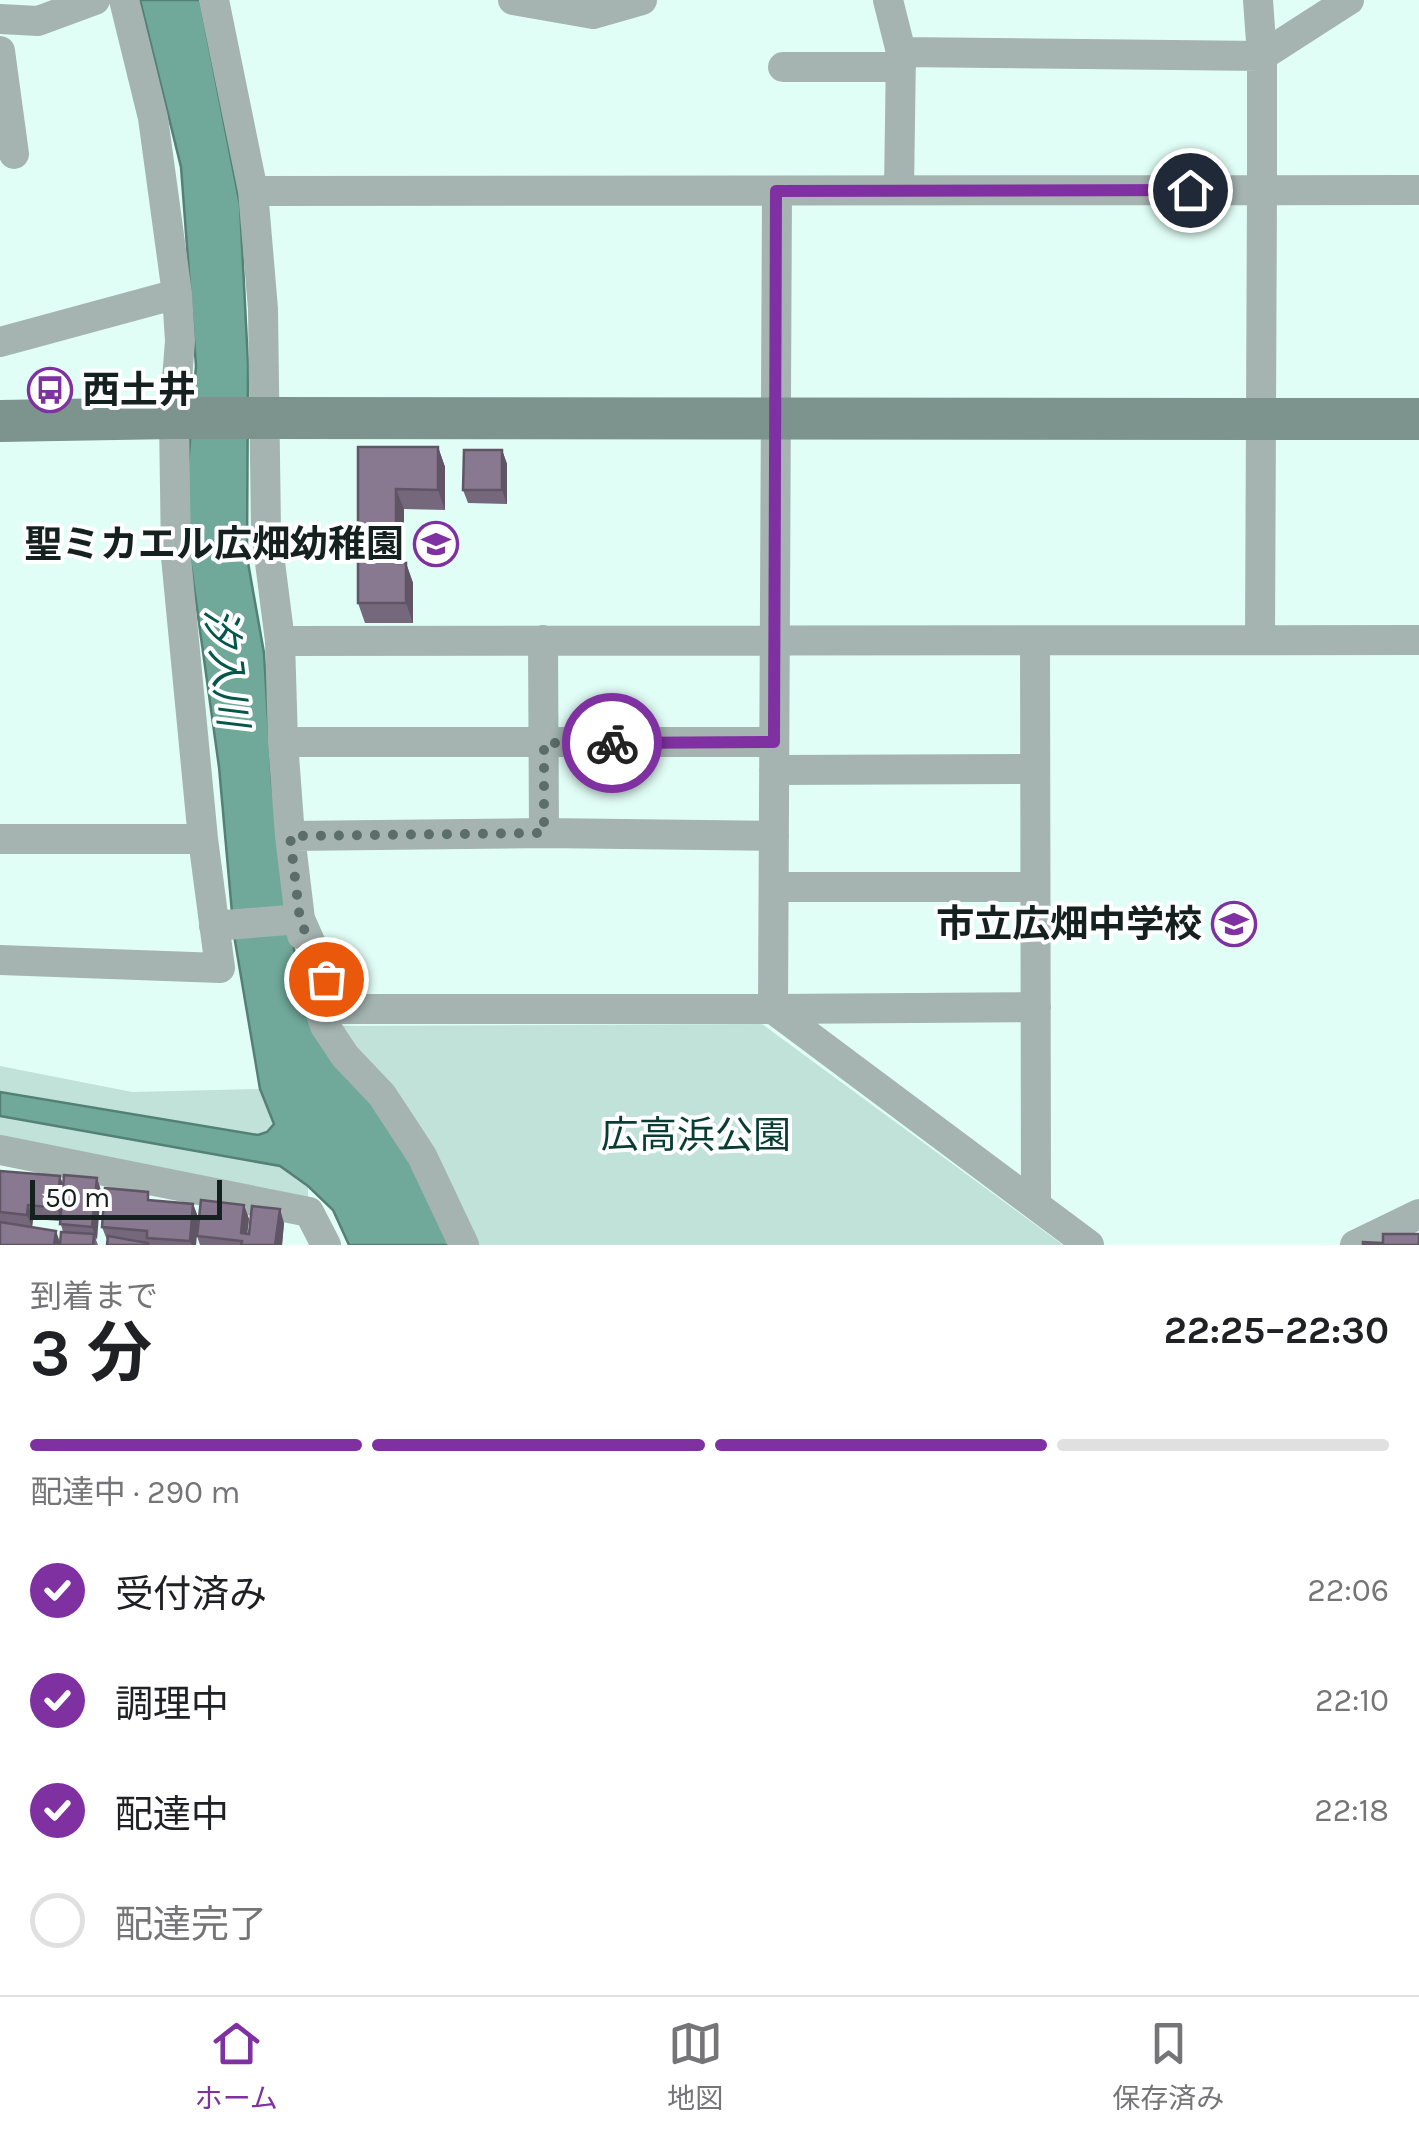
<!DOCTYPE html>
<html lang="ja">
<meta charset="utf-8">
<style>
body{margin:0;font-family:Karla,"Noto Sans JP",sans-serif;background:#f6f6f6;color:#202124;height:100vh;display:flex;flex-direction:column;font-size:38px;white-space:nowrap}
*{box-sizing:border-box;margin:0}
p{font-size:32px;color:#757577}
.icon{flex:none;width:55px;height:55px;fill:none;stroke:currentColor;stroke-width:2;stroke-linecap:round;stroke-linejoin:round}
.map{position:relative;height:1245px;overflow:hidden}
.details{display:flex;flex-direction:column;background:#fff;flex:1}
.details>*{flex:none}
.scale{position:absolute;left:30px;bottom:25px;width:192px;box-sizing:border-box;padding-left:10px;border:5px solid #14211e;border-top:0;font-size:28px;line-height:35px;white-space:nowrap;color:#14211e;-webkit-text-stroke:8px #fff;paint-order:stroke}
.pin{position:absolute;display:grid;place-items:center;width:85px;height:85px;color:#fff;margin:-42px;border:5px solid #fff;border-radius:50%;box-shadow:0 2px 10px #0007}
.courier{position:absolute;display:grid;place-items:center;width:100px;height:100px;margin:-50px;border:8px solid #8031a1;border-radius:50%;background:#fff;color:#222;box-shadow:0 2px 12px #0007}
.overview em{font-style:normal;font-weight:700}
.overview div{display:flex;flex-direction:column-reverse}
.overview{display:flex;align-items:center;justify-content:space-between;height:170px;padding:0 30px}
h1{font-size:65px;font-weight:700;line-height:75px}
.bar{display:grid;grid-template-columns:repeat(4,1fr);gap:15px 10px;align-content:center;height:120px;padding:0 30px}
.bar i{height:12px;border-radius:8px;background:#e0e0e0}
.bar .on{background:#8031a1}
.bar p{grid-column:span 4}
ol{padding:0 30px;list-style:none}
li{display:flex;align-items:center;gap:30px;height:110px}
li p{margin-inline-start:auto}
li .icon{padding:10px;border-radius:50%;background:#8031a1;color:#fff;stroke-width:4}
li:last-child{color:#757577}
li i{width:55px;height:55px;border:5px solid #e0e0e0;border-radius:50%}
.menu{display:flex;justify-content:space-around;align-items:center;height:140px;border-top:2px solid #e0e0e0;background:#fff;font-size:28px;color:#757577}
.menu a{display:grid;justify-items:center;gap:5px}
.menu .on{color:#8031a1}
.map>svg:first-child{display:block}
.green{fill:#c0e2d9}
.water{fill:#70a89a;stroke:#548075;stroke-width:2.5}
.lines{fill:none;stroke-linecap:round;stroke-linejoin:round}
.street{stroke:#a5b4b0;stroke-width:30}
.secondary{stroke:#7d938d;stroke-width:42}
.wall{fill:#75687c;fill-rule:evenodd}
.shaded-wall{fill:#5f5565}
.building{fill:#887990;stroke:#5f5565;stroke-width:2.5}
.done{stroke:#5c6e6a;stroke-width:10;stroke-dasharray:0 18}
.route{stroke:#8031a1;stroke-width:12}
.labels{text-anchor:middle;stroke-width:8;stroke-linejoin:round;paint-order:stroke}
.poi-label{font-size:38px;font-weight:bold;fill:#14211e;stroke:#fff;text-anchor:end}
.park-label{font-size:38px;fill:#073d33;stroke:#fff}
.water-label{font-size:40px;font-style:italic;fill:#04574a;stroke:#fff}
</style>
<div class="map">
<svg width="1419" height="1245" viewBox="0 0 1419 1245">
<rect width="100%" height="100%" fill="#e1fef6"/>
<path class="green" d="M762 1024 1063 1245H472L330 1026Z
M0 1066 132 1092 260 1089 274 1124 267 1132 259 1135 0 1092Z
M0 1116 280 1166 308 1186V1197L0 1138Z"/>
<path class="water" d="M140 0H200L240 205 248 364 247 557 264 653 272 785 294 949 306 1012 410 1151 456 1245H349L333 1210 308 1186 280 1166 0 1116V1092L258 1135 267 1132 274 1124 260 1089 234 935 219 767 188 544V466L196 366 181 167Z"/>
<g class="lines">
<path class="street" d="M214 0 253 191 263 309 266 531 280 641 283 742 290 836 300 919 340 1009H773L1089 1245
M513 0 593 14 642 0
M888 0 901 52 899 190
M1258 0 1262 56V190L1260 639
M0 19 38 21 95 0
M0 51 14 154
M901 52 1262 56 1349 0
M783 67H901
M253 191 1419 190
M777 191 773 1009 1036 1007
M0 342 177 294
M543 640 544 833
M280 641 1419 640
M1035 641 1036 1204
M283 742H774
M774 770 1035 769
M290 836 544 833 774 836
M0 839H203
M774 887H1035
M214 926 300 919 302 935
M0 960 220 968 203 839 176 557 174 418 180 341 177 294 153 118 124 0
M311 985 325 1026 345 1056 382 1095 422 1156 464 1245
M0 1150 309 1212 326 1245
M1355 1245 1419 1214"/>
<path class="secondary" d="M0 421 174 418 1419 419"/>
</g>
<path class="wall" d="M358 447H438L445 467V510L404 509V563H406L413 583V623H365L358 603Z
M502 450 507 464V504L468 503 463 490Z
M0 1171 64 1185 97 1178 101 1191 96 1240 98 1245H0ZM33 1219 60 1221 63 1232 60 1242 32 1227Z
M151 1201 193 1204 198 1217 196 1245H149L107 1240 102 1227Z
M244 1205 249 1219 247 1234 284 1223 282 1245H200L197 1236Z"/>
<path class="shaded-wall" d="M438 447 445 467V510L438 490Z
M502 450 507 464V504L502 490Z
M396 489 404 509V583L396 563Z
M406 563 413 583V623L406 603Z
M60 1176 65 1189 62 1222 57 1208Z
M97 1178 101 1191 97 1240 92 1227Z
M193 1204 198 1217 196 1245H192L190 1241Z
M28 1205 33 1219 32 1228 27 1215Z
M244 1205 249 1219 246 1245 241 1233Z
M280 1209 284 1223 282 1245H275Z
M56 1231 61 1245H54Z"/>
<path class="building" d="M358 447H438V490L396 489V563H406V603H358Z
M464 450H502V490H463Z
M0 1171 60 1176 57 1208 28 1205 27 1215 0 1212Z
M64 1175 97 1178 92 1227 60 1224Z
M105 1188 148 1192V1200L193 1204 190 1241 147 1238V1231L102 1227Z
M201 1200 244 1205 241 1233 249 1234 252 1206 280 1209 275 1245H241L242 1241 197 1236Z
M0 1222 56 1231 54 1245H0Z
M61 1232 94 1234 93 1245H60Z
M1383 1234H1419V1245H1363V1242L1383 1243Z
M108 1236 148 1243V1245H107Z"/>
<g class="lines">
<path class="done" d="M326 979 300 920 290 836 544 833V743H612"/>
<path class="route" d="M612 743 774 742 776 191 1190 190"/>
</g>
<defs>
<symbol id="bus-ring" viewBox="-11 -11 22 22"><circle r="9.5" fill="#fff" stroke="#8031a1" stroke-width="1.5"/><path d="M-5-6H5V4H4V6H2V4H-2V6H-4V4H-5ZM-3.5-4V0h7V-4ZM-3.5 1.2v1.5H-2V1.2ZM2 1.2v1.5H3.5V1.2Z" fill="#8031a1"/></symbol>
<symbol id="school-ring" viewBox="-11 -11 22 22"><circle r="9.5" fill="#fff" stroke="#8031a1" stroke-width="1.5"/><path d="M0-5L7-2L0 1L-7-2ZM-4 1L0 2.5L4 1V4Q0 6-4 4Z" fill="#8031a1"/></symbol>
</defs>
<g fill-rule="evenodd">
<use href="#bus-ring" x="25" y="365" width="50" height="50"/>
<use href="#school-ring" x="411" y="519" width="50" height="50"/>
<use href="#school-ring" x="1209" y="899" width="50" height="50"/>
</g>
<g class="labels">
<g class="poi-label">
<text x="82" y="403" text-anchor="start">西土井</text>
<text x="404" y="557">聖ミカエル広畑幼稚園</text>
<text x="1202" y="937">市立広畑中学校</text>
</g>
<g class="park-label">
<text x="696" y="1148">広高浜公園</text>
</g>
<g class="water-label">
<text transform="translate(227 667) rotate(83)" y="14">汐入川</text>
</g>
</g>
</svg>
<div class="scale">50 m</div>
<div class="pin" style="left:326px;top:979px;background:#ea580c"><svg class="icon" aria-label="bag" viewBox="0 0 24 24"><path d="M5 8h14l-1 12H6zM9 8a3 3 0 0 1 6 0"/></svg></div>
<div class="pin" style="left:1190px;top:190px;background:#1f2937"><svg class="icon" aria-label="home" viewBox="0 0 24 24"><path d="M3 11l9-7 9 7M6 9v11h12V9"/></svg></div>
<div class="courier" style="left:612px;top:743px"><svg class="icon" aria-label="bike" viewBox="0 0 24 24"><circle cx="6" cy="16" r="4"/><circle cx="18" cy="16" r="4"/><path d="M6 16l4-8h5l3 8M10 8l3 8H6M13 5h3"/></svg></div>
</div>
<section class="details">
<div class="overview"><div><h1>3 分</h1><p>到着まで</p></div><em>22:25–22:30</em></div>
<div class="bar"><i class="on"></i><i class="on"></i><i class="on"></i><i></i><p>配達中 · 290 m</p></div>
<ol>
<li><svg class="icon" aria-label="check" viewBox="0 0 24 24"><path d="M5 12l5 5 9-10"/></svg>受付済み<p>22:06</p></li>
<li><svg class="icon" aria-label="check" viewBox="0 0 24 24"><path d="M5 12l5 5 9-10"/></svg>調理中<p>22:10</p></li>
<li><svg class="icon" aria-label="check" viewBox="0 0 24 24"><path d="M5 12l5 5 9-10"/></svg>配達中<p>22:18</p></li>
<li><i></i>配達完了</li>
</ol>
</section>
<nav class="menu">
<a class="on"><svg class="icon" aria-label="home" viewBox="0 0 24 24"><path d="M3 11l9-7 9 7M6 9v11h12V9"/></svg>ホーム</a>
<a><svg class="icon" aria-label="map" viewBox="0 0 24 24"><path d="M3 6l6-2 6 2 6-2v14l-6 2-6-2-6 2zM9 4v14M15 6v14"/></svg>地図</a>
<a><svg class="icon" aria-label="saved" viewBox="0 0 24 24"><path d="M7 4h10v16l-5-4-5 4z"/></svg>保存済み</a>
</nav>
